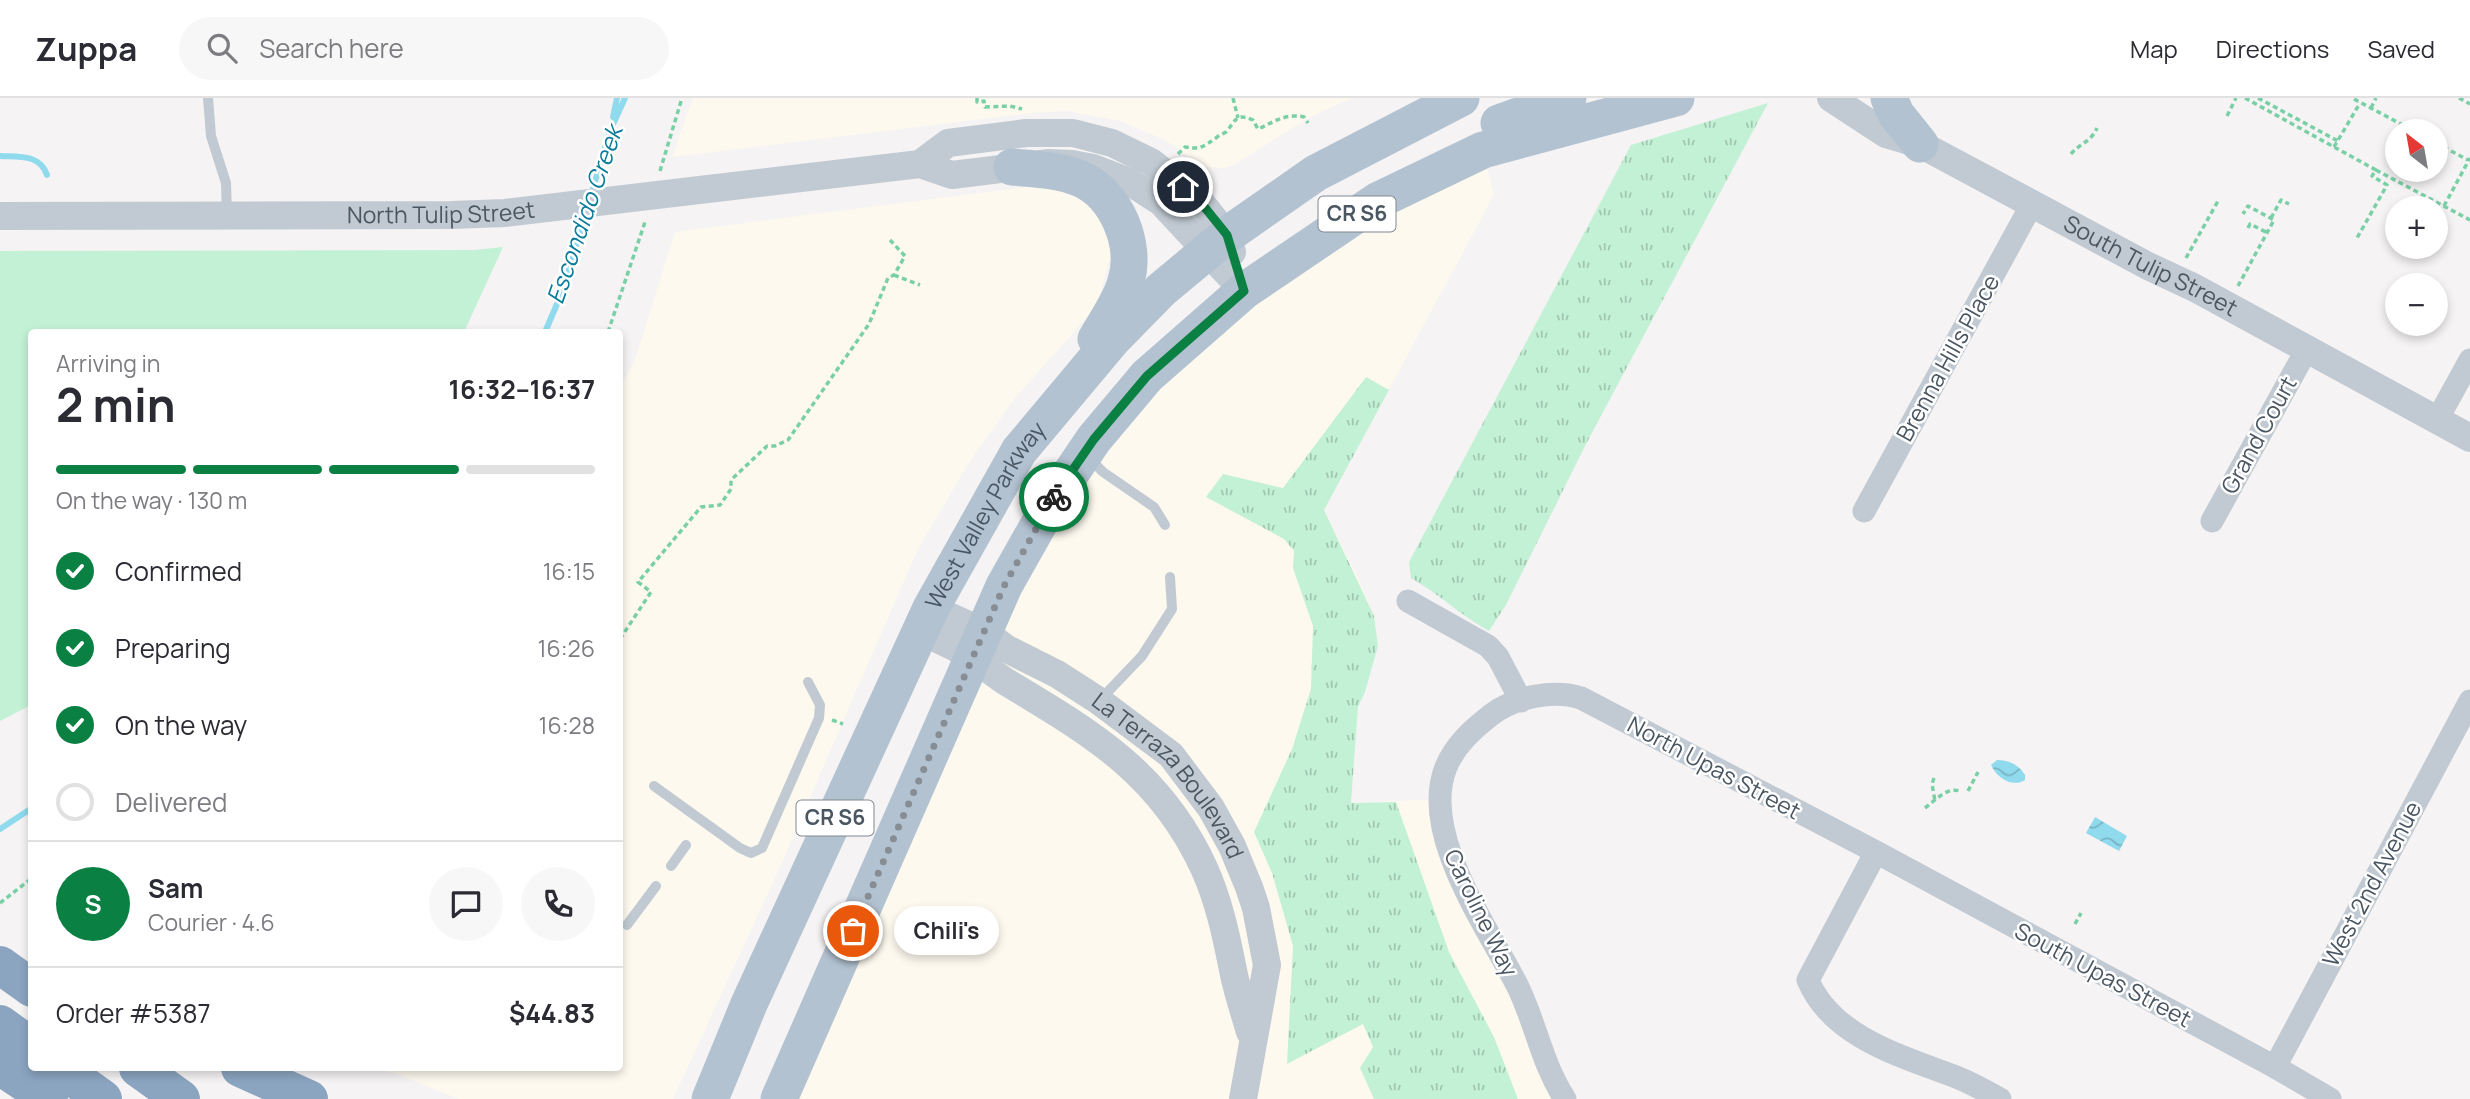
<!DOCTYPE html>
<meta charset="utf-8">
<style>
body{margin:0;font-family:Manrope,sans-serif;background:#f7f7f7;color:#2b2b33;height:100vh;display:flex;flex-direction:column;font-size:26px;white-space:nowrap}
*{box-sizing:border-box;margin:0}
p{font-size:23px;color:#7c7c81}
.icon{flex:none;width:38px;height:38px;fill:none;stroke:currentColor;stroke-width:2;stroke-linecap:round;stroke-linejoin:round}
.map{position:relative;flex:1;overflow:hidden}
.sheet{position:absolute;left:28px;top:231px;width:595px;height:742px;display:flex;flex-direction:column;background:#fff;border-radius:7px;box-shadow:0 4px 10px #0003}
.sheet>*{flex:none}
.needle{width:46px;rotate:329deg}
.buttons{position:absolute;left:2385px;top:21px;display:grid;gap:14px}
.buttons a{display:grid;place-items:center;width:63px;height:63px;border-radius:50%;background:#fff;box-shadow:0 4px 10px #0003;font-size:35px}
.pin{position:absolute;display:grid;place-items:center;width:60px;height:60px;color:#fff;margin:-30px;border:4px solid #fff;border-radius:50%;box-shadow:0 2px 7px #0007}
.courier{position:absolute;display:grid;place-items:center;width:70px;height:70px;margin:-35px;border:5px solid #0b8043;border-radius:50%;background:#fff;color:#222;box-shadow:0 2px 9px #0007}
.bubble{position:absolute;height:49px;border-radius:24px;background:#fff;box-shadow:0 4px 10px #0003;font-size:23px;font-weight:700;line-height:49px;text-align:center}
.overview em{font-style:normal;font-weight:700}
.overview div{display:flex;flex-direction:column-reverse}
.overview{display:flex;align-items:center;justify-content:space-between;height:119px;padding:0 28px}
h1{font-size:46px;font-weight:700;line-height:52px}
.bar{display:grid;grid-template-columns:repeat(4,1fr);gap:10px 7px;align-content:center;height:84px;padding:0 28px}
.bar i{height:9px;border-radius:5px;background:#e1e1e2}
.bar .active{background:#0b8043}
.bar p{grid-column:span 4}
.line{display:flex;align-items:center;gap:18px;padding:0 28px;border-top:2px solid #e1e1e2}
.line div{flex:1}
.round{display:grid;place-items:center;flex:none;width:74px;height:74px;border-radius:37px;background:#f7f7f7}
ol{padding:0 28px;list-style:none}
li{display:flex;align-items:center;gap:21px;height:77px}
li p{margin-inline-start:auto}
li .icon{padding:7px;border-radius:50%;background:#0b8043;color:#fff;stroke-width:4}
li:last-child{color:#7c7c81}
li i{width:38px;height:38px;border:4px solid #e1e1e2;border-radius:50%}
header{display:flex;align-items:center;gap:42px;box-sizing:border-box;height:98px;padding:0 35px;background:#fff;border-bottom:2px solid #e1e1e2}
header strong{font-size:33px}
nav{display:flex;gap:38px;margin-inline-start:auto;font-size:24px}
.search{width:490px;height:63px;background:#f7f7f7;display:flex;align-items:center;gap:18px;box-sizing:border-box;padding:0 24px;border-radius:38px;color:#7c7c81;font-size:26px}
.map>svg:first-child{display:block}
.commercial{fill:#fdf9ef}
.grass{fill:url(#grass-tufts)}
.park{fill:#c3f1d5}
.water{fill:url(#water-waves)}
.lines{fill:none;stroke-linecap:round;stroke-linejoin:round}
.stream{stroke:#90daee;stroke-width:6}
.path{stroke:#7ad0a6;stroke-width:3.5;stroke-dasharray:5 3.5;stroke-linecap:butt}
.service{stroke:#c1cad2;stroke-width:10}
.minor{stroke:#c1cad2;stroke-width:23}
.tertiary{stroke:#c1cad2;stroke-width:28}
.primary{stroke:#b3c2d1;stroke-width:37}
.motorway{stroke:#8ba5c1;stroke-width:38}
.done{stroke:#868d94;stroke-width:7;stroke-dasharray:0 12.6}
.route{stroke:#0b8043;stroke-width:9}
.labels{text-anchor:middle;stroke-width:5;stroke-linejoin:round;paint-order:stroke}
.shield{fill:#fff;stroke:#808990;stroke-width:2}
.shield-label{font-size:21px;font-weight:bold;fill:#4a5661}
.street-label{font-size:23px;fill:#4a5661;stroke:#fff}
.water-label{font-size:24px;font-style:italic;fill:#0c7c9b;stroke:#fff}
</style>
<header>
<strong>Zuppa</strong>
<div class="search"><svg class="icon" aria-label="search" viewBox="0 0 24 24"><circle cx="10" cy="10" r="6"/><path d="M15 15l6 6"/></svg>Search here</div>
<nav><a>Map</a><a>Directions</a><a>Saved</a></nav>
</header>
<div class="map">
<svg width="2470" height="1001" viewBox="0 0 2470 1001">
<defs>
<pattern id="grass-tufts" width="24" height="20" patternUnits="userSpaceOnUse" patternTransform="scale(1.75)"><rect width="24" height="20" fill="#c3f1d5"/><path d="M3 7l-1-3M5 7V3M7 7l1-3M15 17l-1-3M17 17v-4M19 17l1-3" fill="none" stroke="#a0c6b0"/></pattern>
<pattern id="water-waves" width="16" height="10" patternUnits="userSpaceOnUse" patternTransform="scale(1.75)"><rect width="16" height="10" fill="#90daee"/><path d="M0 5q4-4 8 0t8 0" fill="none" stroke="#78b4c4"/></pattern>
</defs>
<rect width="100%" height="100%" fill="#f5f3f3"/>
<path class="commercial" d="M693 0H1352L1310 19 1234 67 1224 70 1204 69 1165 42 1120 23 1067 13 1033 15 672 59Z
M1483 52 1494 97 1324 412 1358 480 1374 518 1378 548 1365 594 1358 609 1351 705 1441 701 1444 736 1565 1001H779L963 582 1147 278Z
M1050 86 1092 104 1114 145 1097 208 1015 300 968 366 917 453 776 778 673 1001H459L397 976 374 970H620V289L634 265 675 134Z"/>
<path class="grass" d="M1768 5 1587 344 1506 507 1489 533C1460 517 1439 496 1411 480L1409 464 1631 47Z
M1366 279 1389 292 1324 412 1374 518 1378 548 1365 594 1358 609 1351 705 1396 704 1449 854 1494 939 1518 1001H1374L1360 970 1373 949 1363 926 1287 966 1293 848 1272 775 1254 734 1292 651 1311 591 1313 528 1293 470 1294 453 1284 441 1206 399 1223 376 1283 390Z"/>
<path class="park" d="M503 149 464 234H32L31 607 0 623V153L474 152Z"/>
<path class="water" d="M1997 662C2009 662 2019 667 2025 677V682C2012 690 1997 680 1991 667Z
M2095 719 2127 738 2119 753 2086 735Z"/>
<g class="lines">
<path class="stream" d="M613 19 617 0
M0 58C19 59 40 56 47 77
M591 97 610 33 625 0
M545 234 563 192 586 114
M0 731 32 710"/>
<path class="path" d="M977 0V4L984 3 985 9 1010 8 1022 11
M1233 0 1238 20
M2245 0 2376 72 2372 78 2387 87 2357 140
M2258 0 2338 43
M2459 0 2470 6
M2354 1 2414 33
M2371 10 2376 0
M2227 18 2236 0
M2436 45 2468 62
M2334 49 2360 5
M1178 56 1185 49C1201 52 1204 48 1216 40 1219 37 1223 36 1226 34 1235 24 1235 14 1253 22L1258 31C1274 24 1285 15 1304 19L1308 25
M2071 56C2080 45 2091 44 2097 30
M2376 72 2470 122
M660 73 682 0
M2444 108 2470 60
M2271 120 2281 102 2289 106
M2248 130 2250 126 2266 134
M2186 160 2218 103
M894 177 920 187
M2238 188 2274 122 2248 108 2243 116
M608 234 645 124
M620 541 651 494 638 484 701 409 720 407 731 391V382L767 348H775L788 342 869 226 888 180 894 177 905 158 890 142
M832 622 843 626
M1934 680 1932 686 1935 703
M1968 693 1978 674
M1925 710C1936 702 1946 689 1960 693
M0 805 32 780
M2075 826 2081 815"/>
<path class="service" d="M208 0 211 38 226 85 227 117
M1089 360 1103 374 1154 409 1165 427
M1099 603 1142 558 1172 511 1170 479
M654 688 740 750 751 755 762 750 819 620 820 607 808 584
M671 768 686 747
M627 827 656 788"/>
<path class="minor" d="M2437 322 2470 262
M1864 413 2032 106
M2212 423 2307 251
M1408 503 1488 548 1498 559 1521 603
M1876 754 1808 882C1831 938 1900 958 1951 977 1968 983 1984 992 2000 1001
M2275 969 2470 603
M1565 1001C1542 966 1536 926 1518 889 1489 831 1419 736 1446 669 1455 647 1473 631 1491 617 1514 599 1554 591 1581 600L1876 754 2275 969 2330 1001"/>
<g class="tertiary">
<path id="s1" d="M1831 0 1886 36 1920 46 2148 168 2195 190 2470 340"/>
<path d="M920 66 948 45 1026 35H1073L1112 45 1151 64 1198 101 1227 137 1232 154"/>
<path id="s2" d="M0 118 452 117 505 115 920 66 952 77 1049 65 1072 66 1093 70 1130 84 1161 104 1244 193"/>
<path id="s3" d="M931 510 984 534 1007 551 1057 576 1099 603 1171 657 1211 710 1232 748 1249 789 1256 810 1267 867 1243 1001"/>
<path d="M921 533C938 542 958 549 973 560 985 568 995 577 1008 585 1093 636 1161 676 1204 770 1219 803 1226 837 1233 872 1237 893 1244 913 1250 934"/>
</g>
<g class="primary">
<path d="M1889 0 1896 16 1920 46"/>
<path d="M1499 25 1568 0"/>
<path d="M1012 69C1035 71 1060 72 1081 81 1117 97 1137 147 1126 183 1121 203 1106 223 1096 241"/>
<path id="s4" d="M710 1001 749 906 931 510 1019 353 1112 242 1161 192 1227 137 1316 75 1461 0"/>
<path d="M779 1001 1004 488 1052 403 1094 341 1147 278 1244 193 1377 103 1483 52 1676 0"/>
</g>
<path class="motorway" d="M0 867 32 890
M0 926 32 949
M0 968 49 1001
M60 970 103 1001
M138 970 181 1001
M240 970 309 1001"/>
</g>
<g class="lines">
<path class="done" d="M853 833 1004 488 1054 399"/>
<path class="route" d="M1054 399 1094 341 1147 278 1244 193 1227 137 1198 101 1183 89"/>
</g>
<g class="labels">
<g class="shield">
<rect x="1318.5" y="98.5" width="77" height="35" rx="5"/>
<rect x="796.5" y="702.5" width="77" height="35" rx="5"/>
</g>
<g class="shield-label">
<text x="1357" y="123">CR S6</text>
<text x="835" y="727">CR S6</text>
</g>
<g class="street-label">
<text dy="8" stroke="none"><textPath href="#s2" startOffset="441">North Tulip Street</textPath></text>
<text dy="8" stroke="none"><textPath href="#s1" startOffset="362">South Tulip Street</textPath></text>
<text transform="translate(1948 260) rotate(-61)" y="8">Brenna Hills Place</text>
<text transform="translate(2259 337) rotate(-61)" y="8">Grand Court</text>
<text dy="8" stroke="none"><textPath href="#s4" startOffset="646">West Valley Parkway</textPath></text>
<text transform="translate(1714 670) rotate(28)" y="8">North Upas Street</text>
<text dy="8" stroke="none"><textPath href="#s3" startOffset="296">La Terraza Boulevard</textPath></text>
<text transform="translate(2372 786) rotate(-62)" y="8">West 2nd Avenue</text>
<text transform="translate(1481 815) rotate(64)" y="8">Caroline Way</text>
<text transform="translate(2103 877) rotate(28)" y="8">South Upas Street</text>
</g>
<g class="water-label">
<text transform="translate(585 117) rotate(-71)" y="8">Escondido Creek</text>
</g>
</g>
</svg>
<div class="buttons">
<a><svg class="needle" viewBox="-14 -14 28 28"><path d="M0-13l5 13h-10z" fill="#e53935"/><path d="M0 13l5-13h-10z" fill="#7c7c81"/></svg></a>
<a>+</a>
<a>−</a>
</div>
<div class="pin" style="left:853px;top:833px;background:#ea580c"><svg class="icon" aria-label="bag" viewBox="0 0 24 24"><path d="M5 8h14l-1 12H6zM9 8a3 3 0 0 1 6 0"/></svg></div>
<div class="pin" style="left:1183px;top:89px;background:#1f2937"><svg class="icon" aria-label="home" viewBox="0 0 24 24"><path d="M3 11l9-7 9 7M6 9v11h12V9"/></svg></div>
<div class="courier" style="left:1054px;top:399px"><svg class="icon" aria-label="bike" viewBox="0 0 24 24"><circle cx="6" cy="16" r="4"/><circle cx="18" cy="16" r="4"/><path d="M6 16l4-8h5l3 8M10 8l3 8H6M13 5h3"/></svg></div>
<div class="bubble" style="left:894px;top:808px;width:105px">Chili's</div>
<section class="sheet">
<div class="overview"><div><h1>2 min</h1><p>Arriving in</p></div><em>16:32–16:37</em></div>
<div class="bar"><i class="active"></i><i class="active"></i><i class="active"></i><i></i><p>On the way · 130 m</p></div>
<ol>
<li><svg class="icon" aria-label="check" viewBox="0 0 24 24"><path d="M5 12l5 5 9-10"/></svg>Confirmed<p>16:15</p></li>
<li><svg class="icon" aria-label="check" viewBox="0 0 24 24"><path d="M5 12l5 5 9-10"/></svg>Preparing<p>16:26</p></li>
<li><svg class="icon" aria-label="check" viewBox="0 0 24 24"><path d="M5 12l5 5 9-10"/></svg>On the way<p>16:28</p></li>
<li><i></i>Delivered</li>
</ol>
<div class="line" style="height:126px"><b class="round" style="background:#0b8043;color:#fff">S</b><div><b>Sam</b><p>Courier · 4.6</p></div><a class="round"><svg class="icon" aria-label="chat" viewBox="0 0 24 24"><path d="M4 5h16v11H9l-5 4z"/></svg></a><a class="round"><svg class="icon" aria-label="phone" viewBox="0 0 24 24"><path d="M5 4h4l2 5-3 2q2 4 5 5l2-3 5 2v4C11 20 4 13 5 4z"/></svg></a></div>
<div class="line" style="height:91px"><div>Order #5387</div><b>$44.83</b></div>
</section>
</div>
